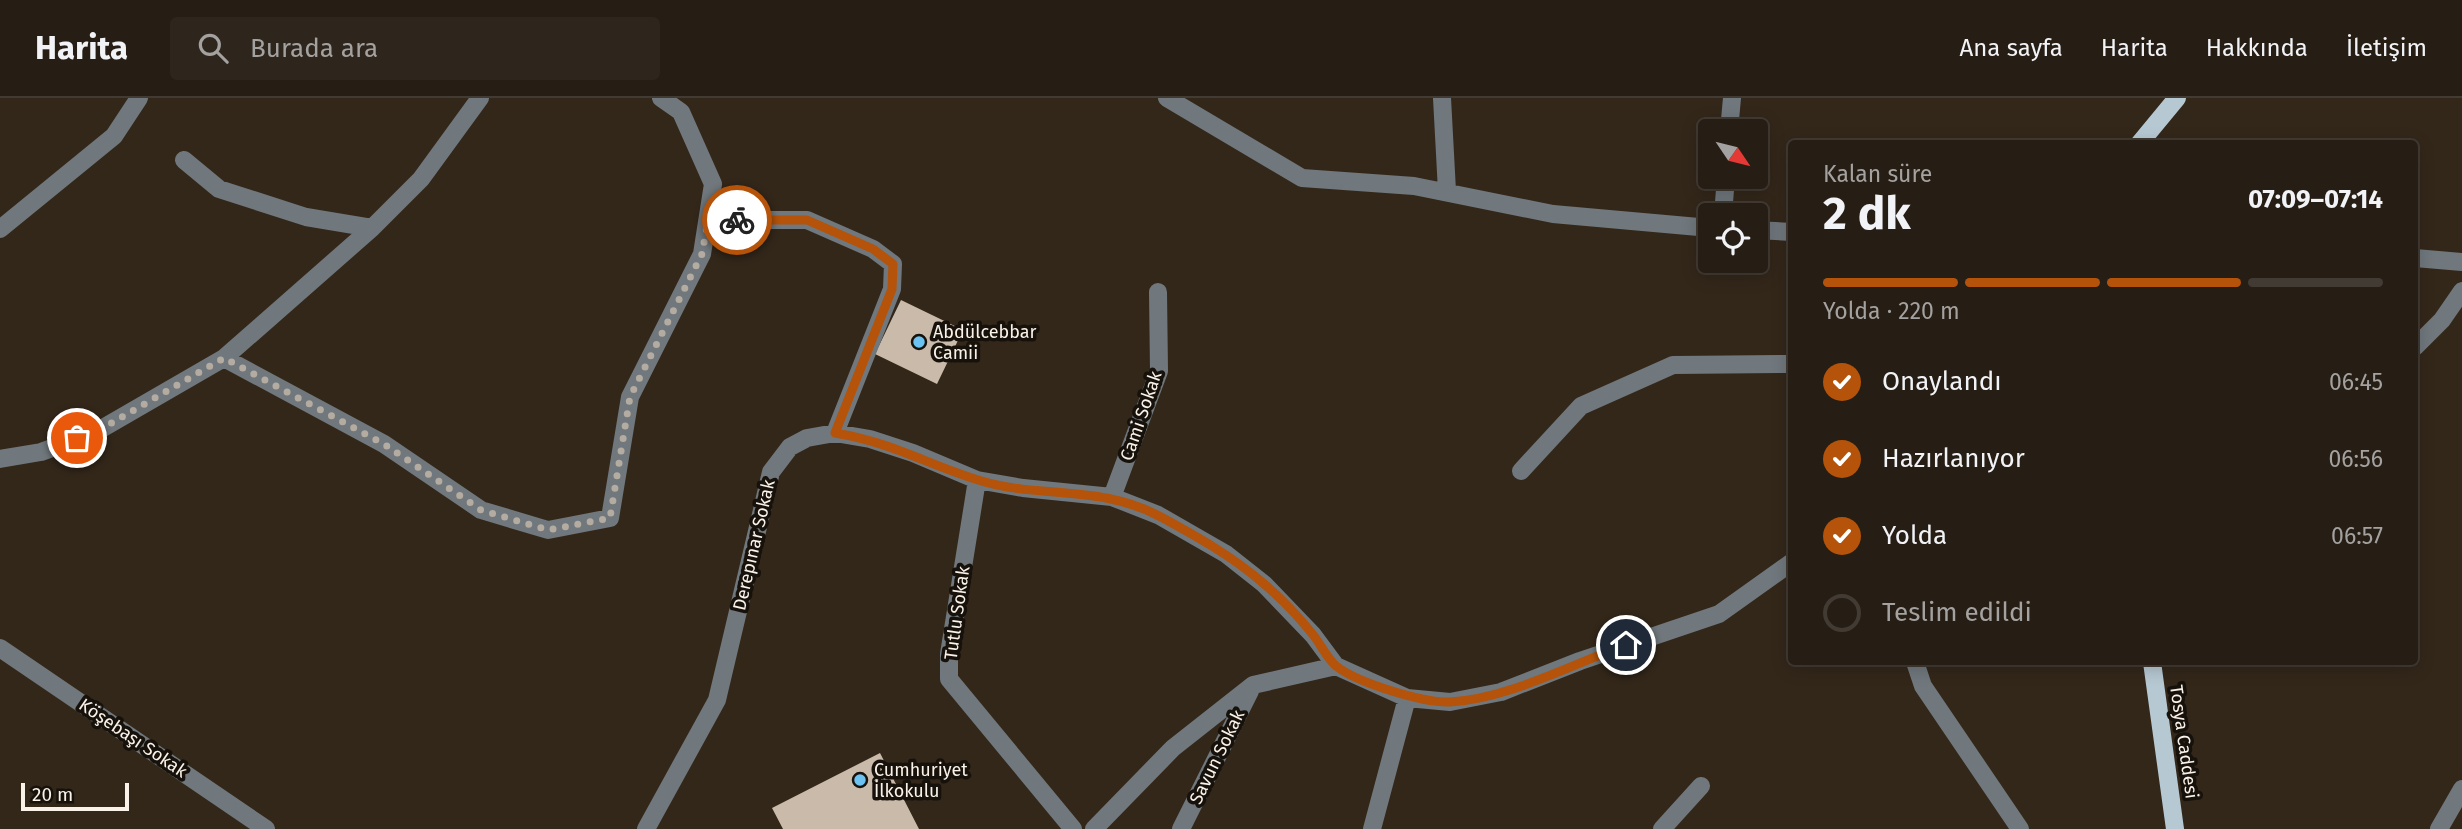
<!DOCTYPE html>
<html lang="tr">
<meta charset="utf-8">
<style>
body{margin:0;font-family:"Fira Sans",sans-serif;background:#2e261d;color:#f1f3f6;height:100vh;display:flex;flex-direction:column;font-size:26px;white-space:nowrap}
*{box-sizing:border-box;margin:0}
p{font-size:23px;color:#a4a2a0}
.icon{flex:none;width:38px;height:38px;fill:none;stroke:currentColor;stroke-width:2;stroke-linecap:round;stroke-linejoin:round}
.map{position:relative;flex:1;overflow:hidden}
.panel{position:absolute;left:1788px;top:42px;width:630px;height:525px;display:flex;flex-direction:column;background:#261d14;border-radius:7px;box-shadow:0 4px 18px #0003,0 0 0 2px #423b34}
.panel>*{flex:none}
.needle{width:46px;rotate:125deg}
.fabs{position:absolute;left:1698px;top:21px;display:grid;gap:14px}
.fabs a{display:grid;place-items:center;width:70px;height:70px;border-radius:7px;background:#261d14;box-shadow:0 4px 18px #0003,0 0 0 2px #423b34;font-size:35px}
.scale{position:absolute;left:21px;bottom:18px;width:108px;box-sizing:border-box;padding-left:7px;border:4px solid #faf2e9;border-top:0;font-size:19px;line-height:24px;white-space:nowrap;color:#faf2e9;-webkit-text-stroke:5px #16110b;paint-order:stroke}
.pin{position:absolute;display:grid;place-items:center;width:60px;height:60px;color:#fff;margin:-30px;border:4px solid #fff;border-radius:50%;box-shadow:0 2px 7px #0007}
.courier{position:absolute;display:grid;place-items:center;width:70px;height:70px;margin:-35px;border:5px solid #b45309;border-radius:50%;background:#fff;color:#222;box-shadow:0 2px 9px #0007}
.head em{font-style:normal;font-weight:700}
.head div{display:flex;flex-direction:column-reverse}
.head{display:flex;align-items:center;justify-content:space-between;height:119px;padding:0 35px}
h1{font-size:46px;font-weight:700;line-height:52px}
.bar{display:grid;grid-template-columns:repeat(4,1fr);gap:10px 7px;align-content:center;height:84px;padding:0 35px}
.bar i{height:9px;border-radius:5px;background:#423b34}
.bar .current{background:#b45309}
.bar p{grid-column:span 4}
ol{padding:0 35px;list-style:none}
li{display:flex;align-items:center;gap:21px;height:77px}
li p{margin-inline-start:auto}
li .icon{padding:7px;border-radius:50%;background:#b45309;color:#fff;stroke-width:4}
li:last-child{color:#a4a2a0}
li i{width:38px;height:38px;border:4px solid #423b34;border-radius:50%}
header{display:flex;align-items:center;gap:42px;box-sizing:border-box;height:98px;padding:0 35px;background:#261d14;border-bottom:2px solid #423b34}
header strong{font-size:33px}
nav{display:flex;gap:38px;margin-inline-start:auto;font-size:24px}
.search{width:490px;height:63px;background:#2e261d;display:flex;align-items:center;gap:18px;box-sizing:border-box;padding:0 24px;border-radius:7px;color:#a4a2a0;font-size:26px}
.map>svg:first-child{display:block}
.building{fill:#cabaaa}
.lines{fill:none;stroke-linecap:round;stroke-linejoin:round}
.minor{stroke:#70787d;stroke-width:18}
.major{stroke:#b6c8d2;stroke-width:18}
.done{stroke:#b4aba1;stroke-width:7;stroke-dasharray:0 12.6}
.route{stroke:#b45309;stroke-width:9}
.poi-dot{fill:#6cc3f2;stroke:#16110b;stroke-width:2.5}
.labels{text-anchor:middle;stroke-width:7;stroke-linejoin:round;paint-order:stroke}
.poi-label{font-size:18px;fill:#faf2e9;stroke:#16110b;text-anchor:start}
.street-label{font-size:18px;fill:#faf2e9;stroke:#16110b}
</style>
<header>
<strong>Harita</strong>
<div class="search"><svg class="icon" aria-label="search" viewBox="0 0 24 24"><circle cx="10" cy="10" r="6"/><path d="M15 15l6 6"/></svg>Burada ara</div>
<nav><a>Ana sayfa</a><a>Harita</a><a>Hakkında</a><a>İletişim</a></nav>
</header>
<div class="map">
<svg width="2462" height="731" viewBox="0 0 2462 731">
<rect width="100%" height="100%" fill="#33271a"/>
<path class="building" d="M901 202 963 232 937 286 875 256Z
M880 655 919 731H783L772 710Z"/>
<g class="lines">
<path class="minor" d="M1167 0 1302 80 1414 88 1553 116 1710 130
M1442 0 1447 93
M1729 33 1732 0
M184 62 219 91 306 119 372 130
M1723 117 1726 79
M708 122H807L873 151 893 166 892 191 835 335
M0 131 114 38 139 0
M1755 132 1792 134
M2415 160 2462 164
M2415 249 2442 222 2462 193
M224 260 384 346 481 412 548 432 610 420 630 299 702 156 713 86 681 14 661 0
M0 361 41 354 96 334 224 260 372 130 421 81 480 0
M1521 373 1581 308 1673 267 1792 266
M977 382 949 556V581L1073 731
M1112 399 1159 273 1158 194
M0 550 266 731
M1915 564 1923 588 2020 731
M646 731 717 602 771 374 790 349 807 340 835 335 870 341 913 355 977 382 1023 390 1112 399 1158 417 1226 456 1264 486 1313 537 1336 568 1407 600 1450 604 1501 594 1580 563 1719 516 1792 464
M1094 731 1173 650 1253 587 1336 568
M1181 731 1250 593
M1372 731 1407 600
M1662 731 1701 688
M2439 731 2462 691"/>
<path class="major" d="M2139 46 2177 0
M2152 564 2175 731"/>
</g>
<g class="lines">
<path class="done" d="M77 340 96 334 224 260 384 346 481 412 548 432 610 420 630 299 702 156 708 122H737"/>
<path class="route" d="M737 122H807L873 151 893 166 892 191 835 335C890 344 925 365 975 381 1038 402 1098 385 1161 419 1196 438 1232 458 1263 485 1281 500 1299 519 1314 538 1321 547 1327 560 1336 568 1358 585 1423 605 1450 604 1508 601 1572 566 1626 547"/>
</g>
<g class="poi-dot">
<circle cx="919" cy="244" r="7"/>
<circle cx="860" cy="682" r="7"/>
</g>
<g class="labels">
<g class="poi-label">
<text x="933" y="240">Abdülcebbar<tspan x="933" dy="21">Camii</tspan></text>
<text x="874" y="678">Cumhuriyet<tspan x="874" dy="21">İlkokulu</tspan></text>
</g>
<g class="street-label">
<text transform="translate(1141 318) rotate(-71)" y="6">Cami Sokak</text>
<text transform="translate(754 447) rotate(-77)" y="6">Derepınar Sokak</text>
<text transform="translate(957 515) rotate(-82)" y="6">Tutlu Sokak</text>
<text transform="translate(133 640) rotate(34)" y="6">Köşebaşı Sokak</text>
<text transform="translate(2184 644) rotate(82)" y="6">Tosya Caddesi</text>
<text transform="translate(1217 659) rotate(-64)" y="6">Savun Sokak</text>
</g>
</g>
</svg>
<div class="fabs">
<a><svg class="needle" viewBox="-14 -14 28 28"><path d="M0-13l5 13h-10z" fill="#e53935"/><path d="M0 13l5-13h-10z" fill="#a4a2a0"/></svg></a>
<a><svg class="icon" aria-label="locate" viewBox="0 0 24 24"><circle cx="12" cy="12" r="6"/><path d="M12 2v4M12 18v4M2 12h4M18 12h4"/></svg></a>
</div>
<div class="scale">20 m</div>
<div class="pin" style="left:77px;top:340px;background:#ea580c"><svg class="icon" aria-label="bag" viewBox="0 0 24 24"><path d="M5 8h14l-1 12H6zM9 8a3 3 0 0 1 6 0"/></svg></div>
<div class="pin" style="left:1626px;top:547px;background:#1f2937"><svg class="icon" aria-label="home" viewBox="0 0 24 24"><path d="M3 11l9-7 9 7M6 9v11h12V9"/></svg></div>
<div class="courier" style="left:737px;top:122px"><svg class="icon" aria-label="bike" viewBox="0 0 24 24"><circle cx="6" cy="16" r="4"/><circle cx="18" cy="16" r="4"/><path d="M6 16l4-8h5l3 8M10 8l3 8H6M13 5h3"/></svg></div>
<section class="panel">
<div class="head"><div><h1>2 dk</h1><p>Kalan süre</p></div><em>07:09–07:14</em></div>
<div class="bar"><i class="current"></i><i class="current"></i><i class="current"></i><i></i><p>Yolda · 220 m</p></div>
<ol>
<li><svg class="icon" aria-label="check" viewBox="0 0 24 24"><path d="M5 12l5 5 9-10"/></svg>Onaylandı<p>06:45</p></li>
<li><svg class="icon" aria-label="check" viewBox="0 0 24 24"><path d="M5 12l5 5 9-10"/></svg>Hazırlanıyor<p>06:56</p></li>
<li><svg class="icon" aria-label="check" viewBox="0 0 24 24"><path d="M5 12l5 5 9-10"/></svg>Yolda<p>06:57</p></li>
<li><i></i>Teslim edildi</li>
</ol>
</section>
</div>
